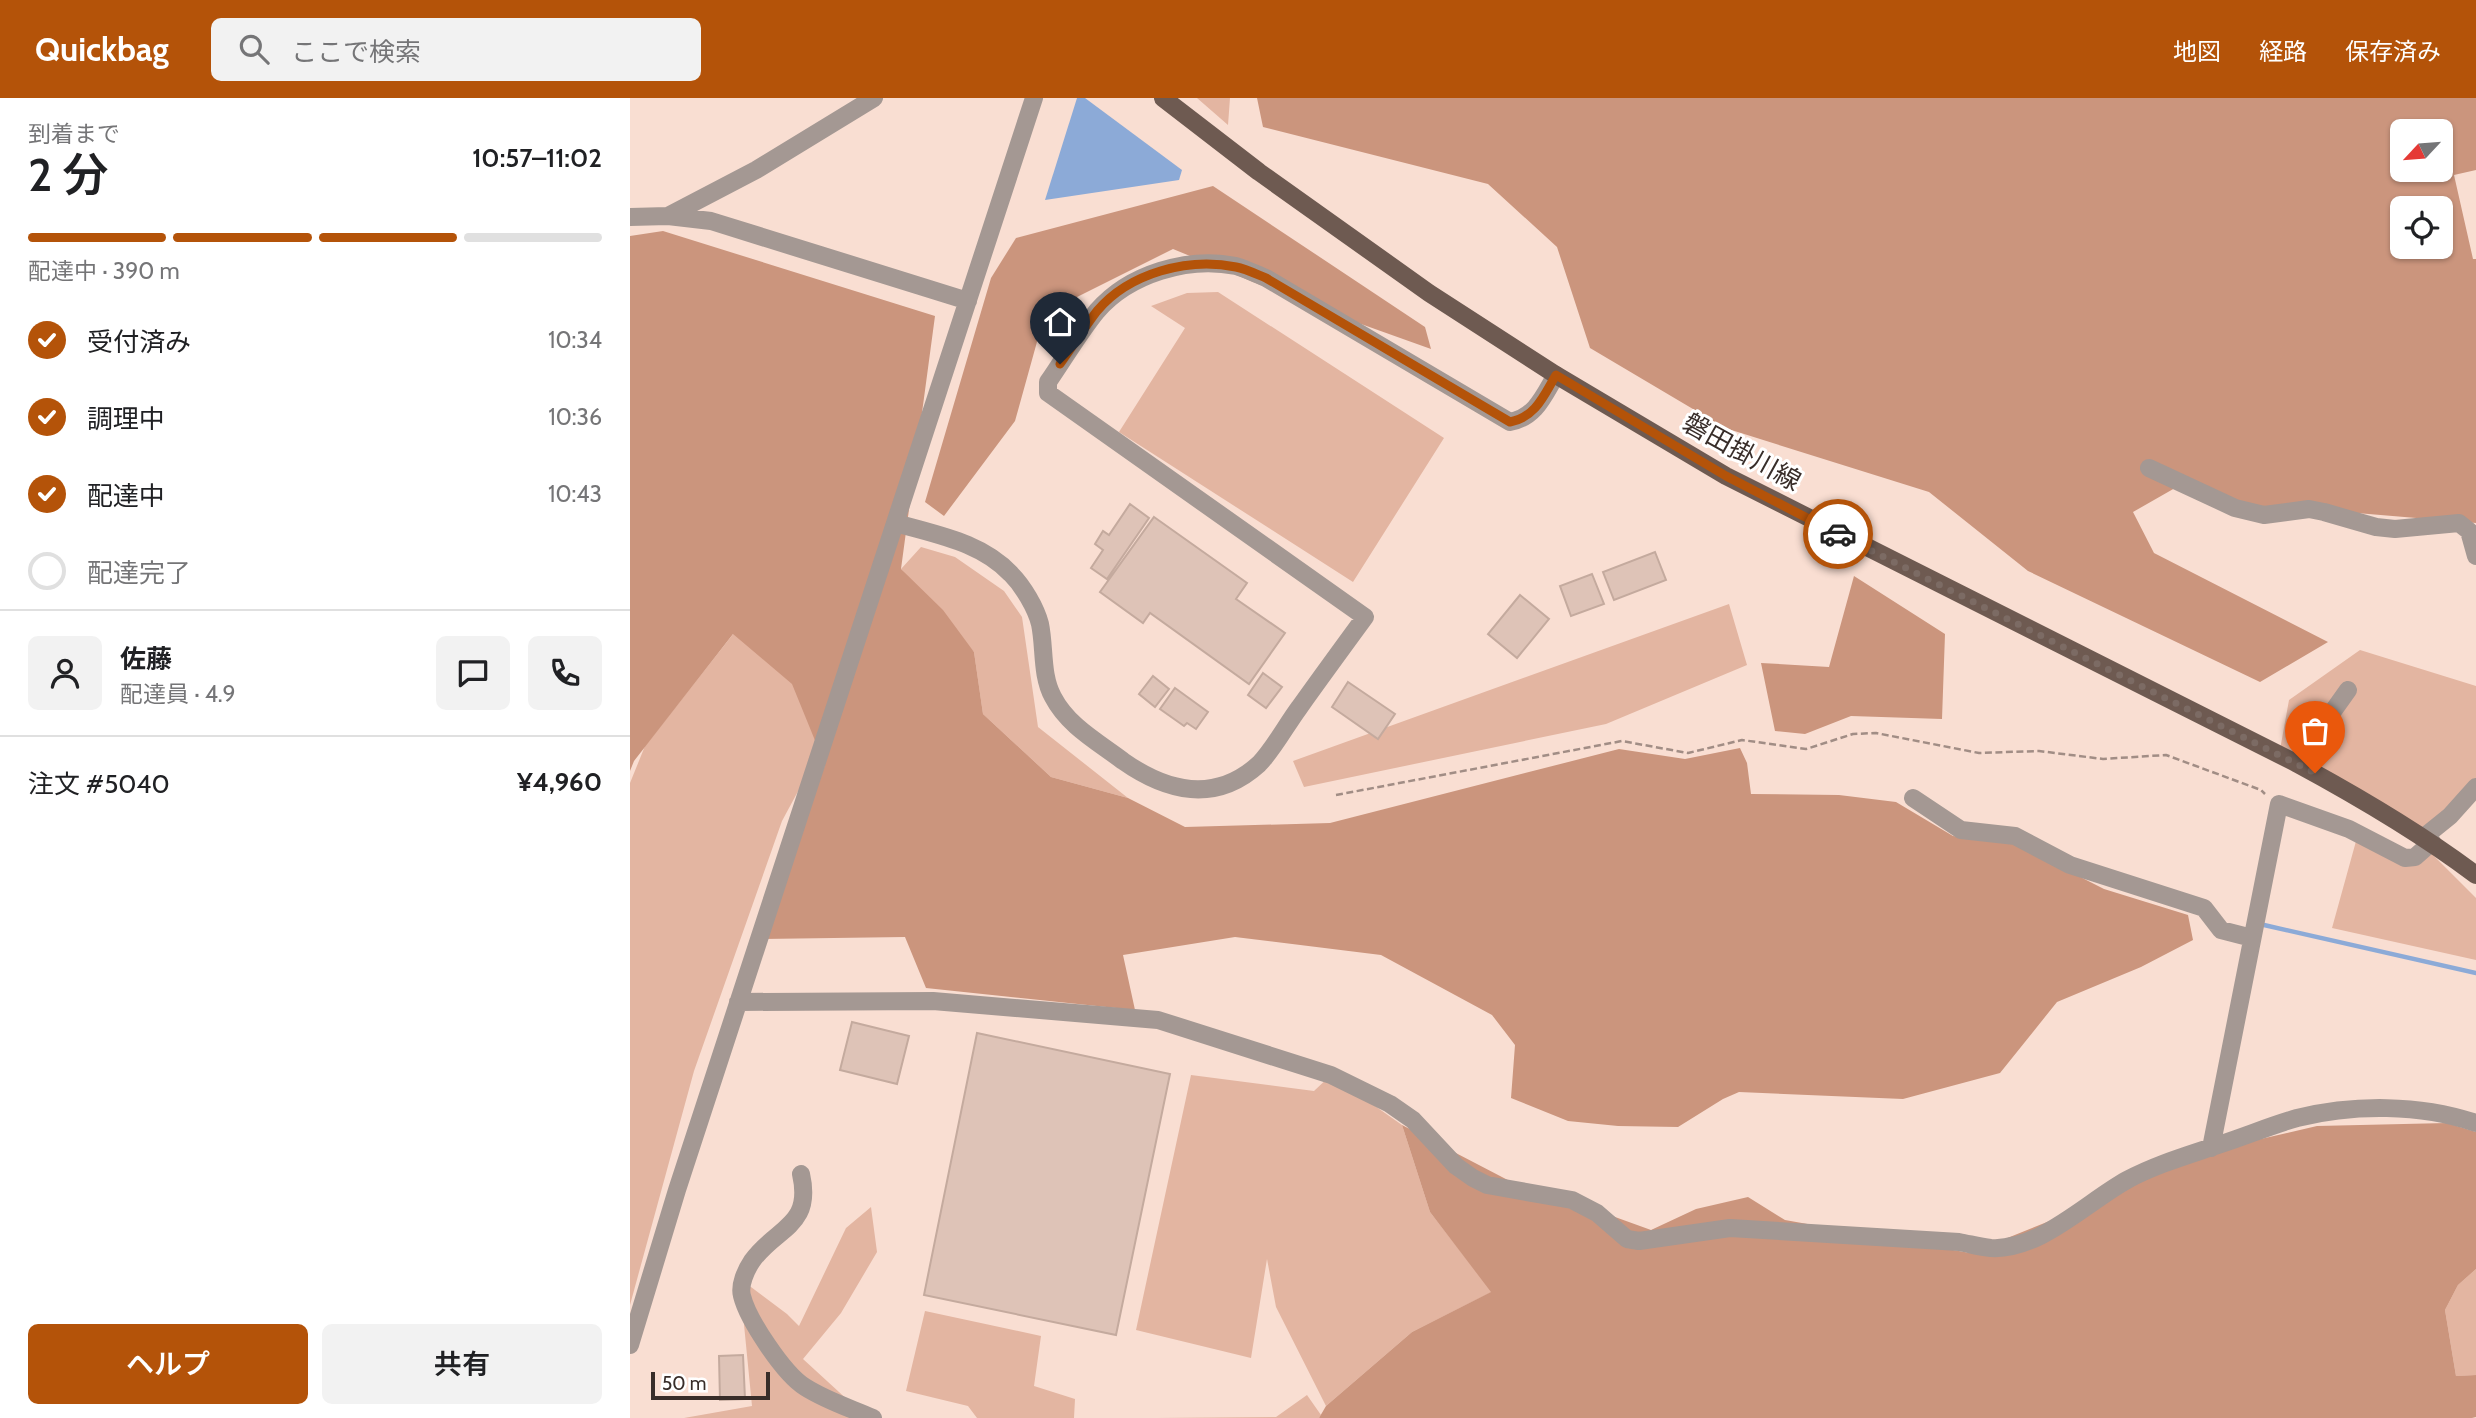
<!DOCTYPE html>
<html lang="ja">
<meta charset="utf-8">
<style>
body{margin:0;font-family:Cabin,"Noto Sans JP",sans-serif;background:#f2f2f2;color:#202124;height:100vh;display:flex;flex-direction:column;font-size:26px;white-space:nowrap}
*{box-sizing:border-box;margin:0}
p{font-size:23px;color:#757577}
.icon{flex:none;width:38px;height:38px;fill:none;stroke:currentColor;stroke-width:2;stroke-linecap:round;stroke-linejoin:round}
.map{position:relative;flex:1;overflow:hidden}
.drawer{display:flex;flex-direction:column;background:#fff;width:630px}
.drawer>*{flex:none}
.needle{width:46px;rotate:244deg}
.fabs{position:absolute;left:1760px;top:21px;display:grid;gap:14px}
.fabs a{display:grid;place-items:center;width:63px;height:63px;border-radius:10px;background:#fff;box-shadow:0 2px 5px #0004;font-size:35px}
.scale{position:absolute;left:21px;bottom:18px;width:119px;box-sizing:border-box;padding-left:7px;border:4px solid #382d29;border-top:0;font-size:19px;line-height:24px;white-space:nowrap;color:#382d29;-webkit-text-stroke:5px #fff;paint-order:stroke}
.pin{position:absolute;display:grid;place-items:center;width:60px;height:60px;color:#fff;margin:-72px -30px;border-radius:50% 50% 50% 0;rotate:-45deg;box-shadow:0 0 7px #0007}
.pin .icon{rotate:45deg}
.courier{position:absolute;display:grid;place-items:center;width:70px;height:70px;margin:-35px;border:5px solid #b45309;border-radius:50%;background:#fff;color:#222;box-shadow:0 2px 9px #0007}
.overview em{font-style:normal;font-weight:600}
.overview div{display:flex;flex-direction:column-reverse}
.overview{display:flex;align-items:center;justify-content:space-between;height:119px;padding:0 28px}
h1{font-size:46px;font-weight:600;line-height:52px}
.bar{display:grid;grid-template-columns:repeat(4,1fr);gap:10px 7px;align-content:center;height:84px;padding:0 28px}
.bar i{height:9px;border-radius:5px;background:#e0e0e0}
.bar .current{background:#b45309}
.bar p{grid-column:span 4}
.line{display:flex;align-items:center;gap:18px;padding:0 28px;border-top:2px solid #e0e0e0}
.line div{flex:1}
.round{display:grid;place-items:center;flex:none;width:74px;height:74px;border-radius:10px;background:#f2f2f2}
ol{padding:0 28px;list-style:none}
li{display:flex;align-items:center;gap:21px;height:77px}
li p{margin-inline-start:auto}
li .icon{padding:7px;border-radius:50%;background:#b45309;color:#fff;stroke-width:4}
li:last-child{color:#757577}
li i{width:38px;height:38px;border:4px solid #e0e0e0;border-radius:50%}
.cta{display:flex;gap:14px;margin-top:auto;padding:14px 28px}
.cta a{flex:1;height:80px;border-radius:10px;background:#b45309;color:#fff;font-size:28px;font-weight:600;line-height:80px;text-align:center}
.cta a+a{background:#f2f2f2;color:#202124}
header{display:flex;align-items:center;gap:42px;box-sizing:border-box;height:98px;padding:0 35px;background:#b45309;color:#fff}
header strong{font-size:33px}
nav{display:flex;gap:38px;margin-inline-start:auto;font-size:24px}
.search{width:490px;height:63px;background:#f2f2f2;display:flex;align-items:center;gap:18px;box-sizing:border-box;padding:0 24px;border-radius:10px;color:#757577;font-size:26px}
main{display:flex;flex:1;min-height:0}
.map>svg:first-child{display:block}
.green{fill:#e3b5a1}
.forest{fill:#cb957d;fill-rule:evenodd}
.water{fill:#8caad7}
.lines{fill:none;stroke-linecap:round;stroke-linejoin:round}
.stream{stroke:#8caad7;stroke-width:4.5}
.building{fill:#dec3b7;stroke:#c4aa9e;stroke-width:2}
.path{stroke:#a18d85;stroke-width:2.5;stroke-dasharray:7 3.5;stroke-linecap:butt}
.minor{stroke:#a49893;stroke-width:18}
.major{stroke:#6e5a51;stroke-width:18}
.done{stroke:#7c6b64;stroke-width:7;stroke-dasharray:0 12.6}
.route{stroke:#b45309;stroke-width:9}
.labels{text-anchor:middle;stroke-width:6;stroke-linejoin:round;paint-order:stroke}
.street-label{font-size:26px;fill:#382d29;stroke:#fff}
</style>
<header>
<strong>Quickbag</strong>
<div class="search"><svg class="icon" aria-label="search" viewBox="0 0 24 24"><circle cx="10" cy="10" r="6"/><path d="M15 15l6 6"/></svg>ここで検索</div>
<nav><a>地図</a><a>経路</a><a>保存済み</a></nav>
</header>
<main>
<section class="drawer">
<div class="overview"><div><h1>2 分</h1><p>到着まで</p></div><em>10:57–11:02</em></div>
<div class="bar"><i class="current"></i><i class="current"></i><i class="current"></i><i></i><p>配達中 · 390 m</p></div>
<ol>
<li><svg class="icon" aria-label="check" viewBox="0 0 24 24"><path d="M5 12l5 5 9-10"/></svg>受付済み<p>10:34</p></li>
<li><svg class="icon" aria-label="check" viewBox="0 0 24 24"><path d="M5 12l5 5 9-10"/></svg>調理中<p>10:36</p></li>
<li><svg class="icon" aria-label="check" viewBox="0 0 24 24"><path d="M5 12l5 5 9-10"/></svg>配達中<p>10:43</p></li>
<li><i></i>配達完了</li>
</ol>
<div class="line" style="height:126px"><a class="round"><svg class="icon" aria-label="person" viewBox="0 0 24 24"><circle cx="12" cy="8" r="4"/><path d="M4 21q1-7 8-7t8 7"/></svg></a><div><b>佐藤</b><p>配達員 · 4.9</p></div><a class="round"><svg class="icon" aria-label="chat" viewBox="0 0 24 24"><path d="M4 5h16v11H9l-5 4z"/></svg></a><a class="round"><svg class="icon" aria-label="phone" viewBox="0 0 24 24"><path d="M5 4h4l2 5-3 2q2 4 5 5l2-3 5 2v4C11 20 4 13 5 4z"/></svg></a></div>
<div class="line" style="height:91px"><div>注文 #5040</div><b>¥4,960</b></div>
<div class="cta"><a>ヘルプ</a><a>共有</a></div>
</section>
<div class="map">
<svg width="1846" height="1320" viewBox="0 0 1846 1320">
<rect width="100%" height="100%" fill="#f9ded2"/>
<path class="green" d="M567 0H600L598 27Z
M588 194 814 340 723 484 489 334 555 230 521 208 557 195Z
M291 449 325 459 374 493 392 519 408 629 498 700 421 679 353 616 344 554 271 471Z
M1099 506 1117 567 976 626 674 689 663 663Z
M104 535 164 573 194 645 152 723 64 973 0 1207V685L15 648Z
M1730 552 1846 588V687L1794 739 1649 657 1659 602Z
M1728 736 1775 760 1796 750 1846 800V862L1702 830Z
M561 977 684 993 701 977 772 1027 800 1114 862 1194 782 1234 696 1308 646 1209 637 1161 621 1260 506 1232Z
M241 1109 247 1154 211 1215 173 1261 233 1316 243 1320H54L122 1308 111 1196 113 1183 157 1216 169 1228 216 1130Z
M1846 1171V1277L1826 1278 1815 1212 1828 1187Z
M295 1213 411 1238 404 1288 445 1301 444 1320H347L338 1308 276 1293Z
M677 1297 691 1317 689 1320H527L646 1319Z"/>
<path class="forest" d="M627 0H1846V72L1824 77 1843 161H1846V425L1679 411 1603 416 1552 386 1503 414 1524 455 1698 544 1630 584 1398 473 1299 394 1095 330 960 250 927 149 858 86 633 29ZM1773 33H1811V72H1773ZM1773 110H1811V149H1773Z
M583 88 795 229 801 251 689 211 543 151 415 215 385 323 314 418 295 404 361 180 386 140Z
M33 133 305 218 271 471 313 512 344 554 353 616 421 679 498 700 555 729 700 725 989 651 1055 661 1110 650 1117 665 1121 696 1209 697 1266 704 1323 738 1385 746 1474 791 1558 817 1563 842 1511 869 1427 904 1370 975 1273 1001 1109 994 1093 1001 1048 1029 988 1028 938 1023 881 1000 885 947 862 917 751 857 605 839 493 857 505 912 296 890 275 839 129 841 195 667 162 586 103 536 4 663 0 673V138Z
M1224 478 1315 536 1312 621 1221 618 1175 636 1145 633 1131 565 1199 569Z
M1817 1025 1846 1034V1171L1828 1187 1815 1212 1826 1278 1846 1277V1319L1842 1320H689L696 1308 782 1234 861 1194 800 1114 772 1027 899 1093 927 1098 1021 1132 1066 1111 1118 1099 1155 1122 1340 1155 1457 1108 1557 1058 1687 1028Z"/>
<path class="water" d="M447 0H455L552 72 549 82 415 102Z"/>
<g class="lines">
<path class="stream" d="M1634 827 1846 875"/>
</g>
<path class="building" d="M500 406 519 420 477 481 461 470 473 452 465 446 473 433 479 437Z
M524 419 617 485 606 501 655 535 619 586 520 515 513 525 470 494Z
M1025 454 1036 482 984 502 973 474Z
M962 476 974 506 941 518 930 488Z
M890 497 919 521 887 560 858 536Z
M633 575 652 589 636 610 618 597Z
M523 578 539 591 525 609 509 596Z
M718 584 765 616 748 641 702 609Z
M545 590 578 614 566 631 557 625 554 628 530 611Z
M222 924 279 938 267 986 210 972Z
M347 935 540 976 486 1237 294 1197Z
M113 1257 115 1301 90 1302 89 1258Z"/>
<g class="lines">
<path class="path" d="M706 697 992 643 1058 655 1112 642 1176 651 1223 636 1246 635 1349 655 1409 653 1473 661 1536 657 1631 692 1635 696"/>
<path class="minor" d="M38 118 126 72 244 0
M0 119 38 118 81 123 338 203
M1519 370 1605 410 1634 417 1679 411 1694 414 1746 429 1765 431 1829 425 1839 433 1846 458
M266 425C307 437 351 444 381 476 393 488 406 510 410 526 415 550 411 577 423 599 438 628 468 644 493 663 537 694 585 706 629 666 643 652 657 626 669 610 691 579 713 549 735 519L418 295V284C434 261 449 235 467 213 499 176 558 158 606 168 616 171 626 176 636 180L880 324C906 319 914 297 926 277
M1666 665 1718 592
M1283 700 1331 732 1385 738 1440 767 1574 810 1591 832 1622 840
M1794 739 1820 718 1846 689
M108 904 303 903 528 922 701 977 760 1006 783 1022 826 1068 843 1080 857 1087 942 1102 967 1115 997 1141 1009 1143 1100 1130 1329 1144C1340 1146 1350 1149 1361 1150 1409 1153 1457 1104 1497 1082 1527 1066 1559 1057 1591 1046 1616 1038 1642 1027 1667 1020 1724 1006 1790 1006 1846 1025
M1581 1050 1649 706 1719 731 1775 760 1785 759 1802 744
M171 1076C183 1129 146 1129 122 1163 116 1172 109 1187 112 1198 118 1222 154 1276 175 1289 197 1303 220 1310 243 1320
M0 1247 47 1092 404 0"/>
<path class="major" d="M533 0 629 74 799 195 926 277 1096 378 1666 665C1729 699 1789 734 1846 777"/>
</g>
<g class="lines">
<path class="done" d="M1208 436 1685 675"/>
<path class="route" d="M430 266C442 249 454 230 467 213 499 175 558 159 606 169 616 171 626 176 636 180L880 324C906 319 914 297 926 277L1096 378 1208 436"/>
</g>
<g class="labels">
<g class="street-label">
<text transform="translate(1112 354) rotate(29)" y="9">磐田掛川線</text>
</g>
</g>
</svg>
<div class="fabs">
<a><svg class="needle" viewBox="-14 -14 28 28"><path d="M0-13l5 13h-10z" fill="#e53935"/><path d="M0 13l5-13h-10z" fill="#757577"/></svg></a>
<a><svg class="icon" aria-label="locate" viewBox="0 0 24 24"><circle cx="12" cy="12" r="6"/><path d="M12 2v4M12 18v4M2 12h4M18 12h4"/></svg></a>
</div>
<div class="scale">50 m</div>
<div class="pin" style="left:1685px;top:675px;background:#ea580c"><svg class="icon" aria-label="bag" viewBox="0 0 24 24"><path d="M5 8h14l-1 12H6zM9 8a3 3 0 0 1 6 0"/></svg></div>
<div class="pin" style="left:430px;top:266px;background:#1f2937"><svg class="icon" aria-label="home" viewBox="0 0 24 24"><path d="M3 11l9-7 9 7M6 9v11h12V9"/></svg></div>
<div class="courier" style="left:1208px;top:436px"><svg class="icon" aria-label="car" viewBox="0 0 24 24"><path d="M5 17H2v-5l4-1 3-4h7l3 4 3 1v5h-3M9 17h6M6 11h13"/><circle cx="7" cy="17" r="2"/><circle cx="17" cy="17" r="2"/></svg></div>
</div>
</main>
